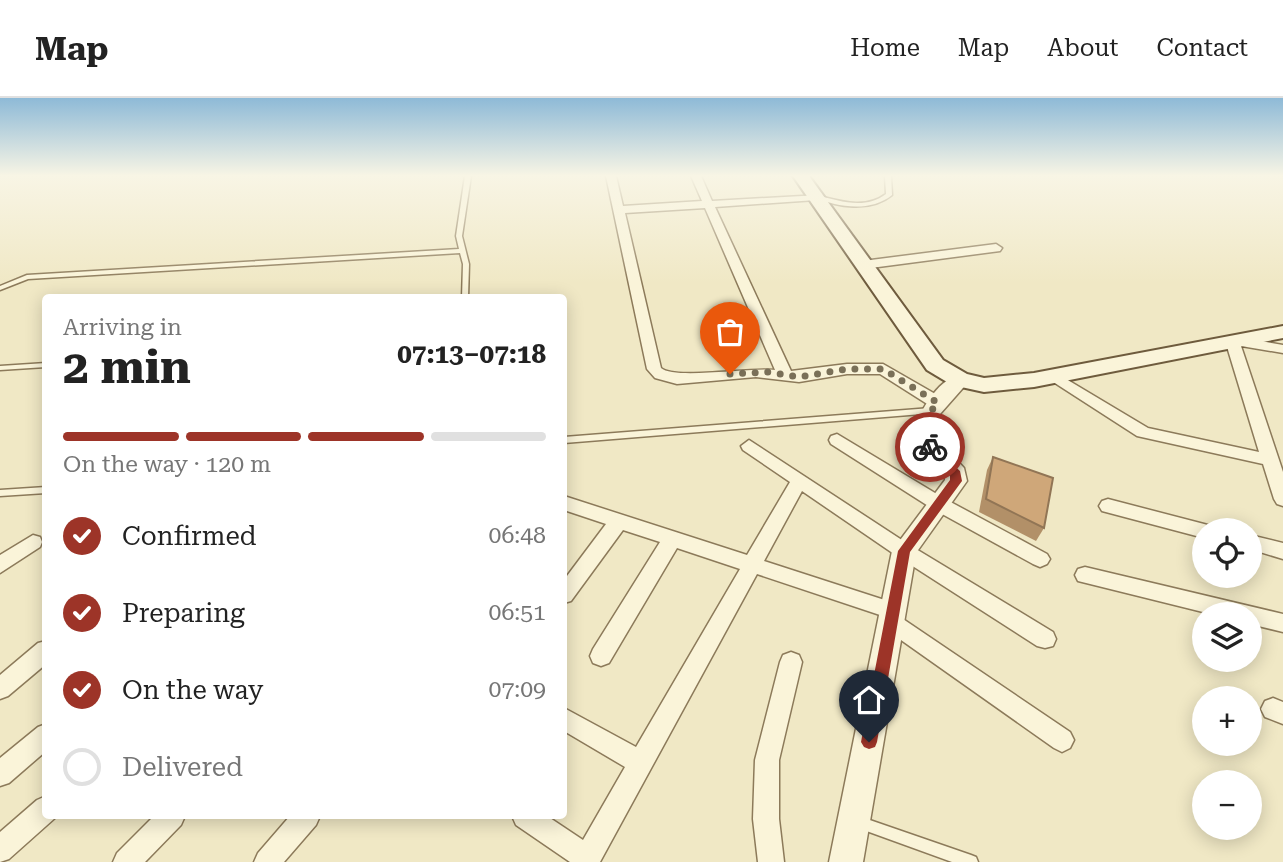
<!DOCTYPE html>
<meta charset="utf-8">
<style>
body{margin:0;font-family:"Roboto Serif",serif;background:#f2f2f2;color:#222;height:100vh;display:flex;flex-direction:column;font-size:26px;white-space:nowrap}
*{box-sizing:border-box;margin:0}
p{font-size:23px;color:#767676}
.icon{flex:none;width:38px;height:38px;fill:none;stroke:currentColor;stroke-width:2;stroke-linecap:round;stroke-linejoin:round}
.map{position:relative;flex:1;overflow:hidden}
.side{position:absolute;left:42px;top:196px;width:525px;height:525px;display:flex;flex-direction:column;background:#fff;border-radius:7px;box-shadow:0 4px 18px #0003}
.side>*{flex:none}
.tools{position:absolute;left:1192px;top:420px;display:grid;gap:14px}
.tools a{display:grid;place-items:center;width:70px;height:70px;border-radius:50%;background:#fff;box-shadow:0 4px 18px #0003;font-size:35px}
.pin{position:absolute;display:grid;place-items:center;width:60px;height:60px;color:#fff;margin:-72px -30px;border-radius:50% 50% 50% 0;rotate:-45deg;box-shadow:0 0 7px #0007}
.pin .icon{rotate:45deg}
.courier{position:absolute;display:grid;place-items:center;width:70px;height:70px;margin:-35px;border:5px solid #9d3428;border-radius:50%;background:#fff;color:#222;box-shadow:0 2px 9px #0007}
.headline em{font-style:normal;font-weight:700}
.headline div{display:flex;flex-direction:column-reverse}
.headline{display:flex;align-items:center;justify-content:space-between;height:119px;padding:0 21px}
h1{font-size:46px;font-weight:700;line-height:52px}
.bar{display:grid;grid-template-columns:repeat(4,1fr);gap:10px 7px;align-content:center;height:84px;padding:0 21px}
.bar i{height:9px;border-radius:5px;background:#e0e0e0}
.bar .current{background:#9d3428}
.bar p{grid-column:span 4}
ol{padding:0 21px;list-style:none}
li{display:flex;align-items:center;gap:21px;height:77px}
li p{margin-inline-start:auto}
li .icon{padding:7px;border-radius:50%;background:#9d3428;color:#fff;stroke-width:4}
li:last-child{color:#767676}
li i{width:38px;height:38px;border:4px solid #e0e0e0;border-radius:50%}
header{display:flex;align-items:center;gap:42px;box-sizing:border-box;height:98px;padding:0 35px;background:#fff;border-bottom:2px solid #e0e0e0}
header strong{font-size:33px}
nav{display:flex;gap:38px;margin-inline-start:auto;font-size:24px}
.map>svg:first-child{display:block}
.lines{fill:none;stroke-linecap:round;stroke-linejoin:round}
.service-casing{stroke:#8c7a5a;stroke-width:3}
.minor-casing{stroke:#8c7a5a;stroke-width:3}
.tertiary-casing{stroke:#8c7a5a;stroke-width:3}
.secondary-casing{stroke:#6e5b3d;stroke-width:4}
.service{fill:#faf4d9;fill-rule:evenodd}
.minor{fill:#faf4d9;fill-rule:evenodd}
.tertiary{fill:#faf4d9;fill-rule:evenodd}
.secondary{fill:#faf4d9;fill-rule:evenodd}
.wall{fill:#b29068}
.building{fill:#cfa779;stroke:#917555;stroke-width:2}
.route{fill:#9d3428}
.done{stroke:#7a7058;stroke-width:7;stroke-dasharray:0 12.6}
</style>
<header>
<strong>Map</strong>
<nav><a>Home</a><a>Map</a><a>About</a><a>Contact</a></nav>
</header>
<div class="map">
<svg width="1283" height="764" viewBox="0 0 1283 764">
<rect width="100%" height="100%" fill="#f0e8c5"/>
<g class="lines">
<defs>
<path id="service" d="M465 78H471L462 138 469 166 468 200H462L463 166 460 155 28 181 0 192V188L27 177 459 151 456 138Z
M885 78H891L892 97C870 115 837 109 813 99L816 97C840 103 865 112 886 96Z
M46 265V269L0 272V268Z
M931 310 935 313 934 315 564 345V339Z
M46 389V395L0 398V392Z
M861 719 971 757 976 759 978 764H952L861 731 856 730 855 725 856 720Z"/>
<path id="minor" d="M606 78H616L623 108 702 103 691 78H701L712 103 820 97 821 99 816 102 715 109 791 273 847 266H883L944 301 946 305 944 309H932L880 276H847L799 284 756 279 677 286 655 280 647 271ZM705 110 775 272C751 269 674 282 661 270L625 115Z
M996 146 1002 150 1000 153 863 171 857 167 863 163Z
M1232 238 1283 247V255L1241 248 1283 374V408L1277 406 1274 401 1263 366 1137 338 1044 278 1046 275H1056L1148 330 1259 354 1225 242Z
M837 336 945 401 1047 456 1050 461 1047 466 1040 469 1033 466 933 411 831 346 829 342 831 338Z
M749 342 911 448 1053 534 1056 541 1053 548 1045 550 1037 548 897 458 802 393 764 463 900 507 903 513 900 519 1070 634 1074 642 1070 650 1062 654 1054 650 884 530 881 524 883 518 757 476 600 764H570L516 727 512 718H547L583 742 625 669 564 633V610L636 649 740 471 677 450 609 565 601 568 593 565 590 558 593 551 660 444 623 432 571 503 564 505V482L606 426 564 412V398L747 457 790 384 743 352 741 348Z
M1108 401 1204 426 1211 428 1213 432H1204V440L1102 413 1099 408 1102 403Z
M33 437 40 439 42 444 40 449 0 475V457Z
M1250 437 1283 445V461L1250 451Z
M1085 469 1283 516V534L1250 526V516H1211L1078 483 1075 477 1078 471Z
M46 543V566L8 598 0 601V577L38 545Z
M791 554 799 557 802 564 779 662V721L784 764H758L753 721 755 662 780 564 783 557Z
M1273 600 1283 604V626L1265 619 1261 611 1265 603Z
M46 626V653L9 685 0 688V660L38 629Z
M46 698V718H56L55 720 9 761 0 764V734L37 702Z
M154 718H185L181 727 145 764H113L117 755Z
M290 718H320L316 727 284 764H254L258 755Z"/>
<path id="tertiary" d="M960 276 967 278 970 282 940 316 935 339 964 370 967 383 916 455 863 764H829L892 453 945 382V378L913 341C915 318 937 282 960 276Z"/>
<path id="secondary" d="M793 78H809L943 262 967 276 984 280 1034 275 1283 228V240L1034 289 984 294 952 287 927 272Z"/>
</defs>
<use href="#service" class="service-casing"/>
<use href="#minor" class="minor-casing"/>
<use href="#tertiary" class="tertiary-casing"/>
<use href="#secondary" class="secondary-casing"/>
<use href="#service" class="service"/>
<use href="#minor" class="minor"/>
<use href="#tertiary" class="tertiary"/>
<use href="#secondary" class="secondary"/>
</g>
<path class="wall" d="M993 359 1044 430 1036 443 979 414 987 372Z"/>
<path class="building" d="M993 359 1053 380 1044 430 986 401Z"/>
<linearGradient id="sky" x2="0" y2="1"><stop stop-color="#8ebad7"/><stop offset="0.42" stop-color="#f8f5e5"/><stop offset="1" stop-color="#f8f5e5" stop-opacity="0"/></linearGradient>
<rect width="1283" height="185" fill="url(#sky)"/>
<path class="route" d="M930 345 960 373 962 383 910 454 877 644 875 649 869 651 864 649 861 644 898 453 950 382V377L924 349Z"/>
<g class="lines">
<path class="done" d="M730 276 767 274 799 279 847 271H883L938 305C925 319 918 332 930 349"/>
</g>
</svg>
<div class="tools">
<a><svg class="icon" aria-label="locate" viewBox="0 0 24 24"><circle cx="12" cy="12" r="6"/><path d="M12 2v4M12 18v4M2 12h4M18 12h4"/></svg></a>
<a><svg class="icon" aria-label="layers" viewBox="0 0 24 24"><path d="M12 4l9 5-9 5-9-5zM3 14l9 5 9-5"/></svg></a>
<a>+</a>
<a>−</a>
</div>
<div class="pin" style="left:730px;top:276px;background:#ea580c"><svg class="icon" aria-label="bag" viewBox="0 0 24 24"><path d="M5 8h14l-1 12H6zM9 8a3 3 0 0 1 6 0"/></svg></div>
<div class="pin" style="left:869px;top:644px;background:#1f2937"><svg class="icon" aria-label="home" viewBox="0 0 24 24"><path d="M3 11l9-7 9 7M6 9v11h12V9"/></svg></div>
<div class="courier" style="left:930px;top:349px"><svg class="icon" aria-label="bike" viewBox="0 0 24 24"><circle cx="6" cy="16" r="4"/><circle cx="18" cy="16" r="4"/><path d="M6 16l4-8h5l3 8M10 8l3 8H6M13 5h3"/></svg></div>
<section class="side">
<div class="headline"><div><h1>2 min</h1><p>Arriving in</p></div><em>07:13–07:18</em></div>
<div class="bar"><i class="current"></i><i class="current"></i><i class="current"></i><i></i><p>On the way · 120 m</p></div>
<ol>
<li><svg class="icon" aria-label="check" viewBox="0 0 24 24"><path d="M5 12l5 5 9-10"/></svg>Confirmed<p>06:48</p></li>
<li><svg class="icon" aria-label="check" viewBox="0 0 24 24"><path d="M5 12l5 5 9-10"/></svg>Preparing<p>06:51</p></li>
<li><svg class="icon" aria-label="check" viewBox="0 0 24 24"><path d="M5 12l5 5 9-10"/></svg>On the way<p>07:09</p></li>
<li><i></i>Delivered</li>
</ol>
</section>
</div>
